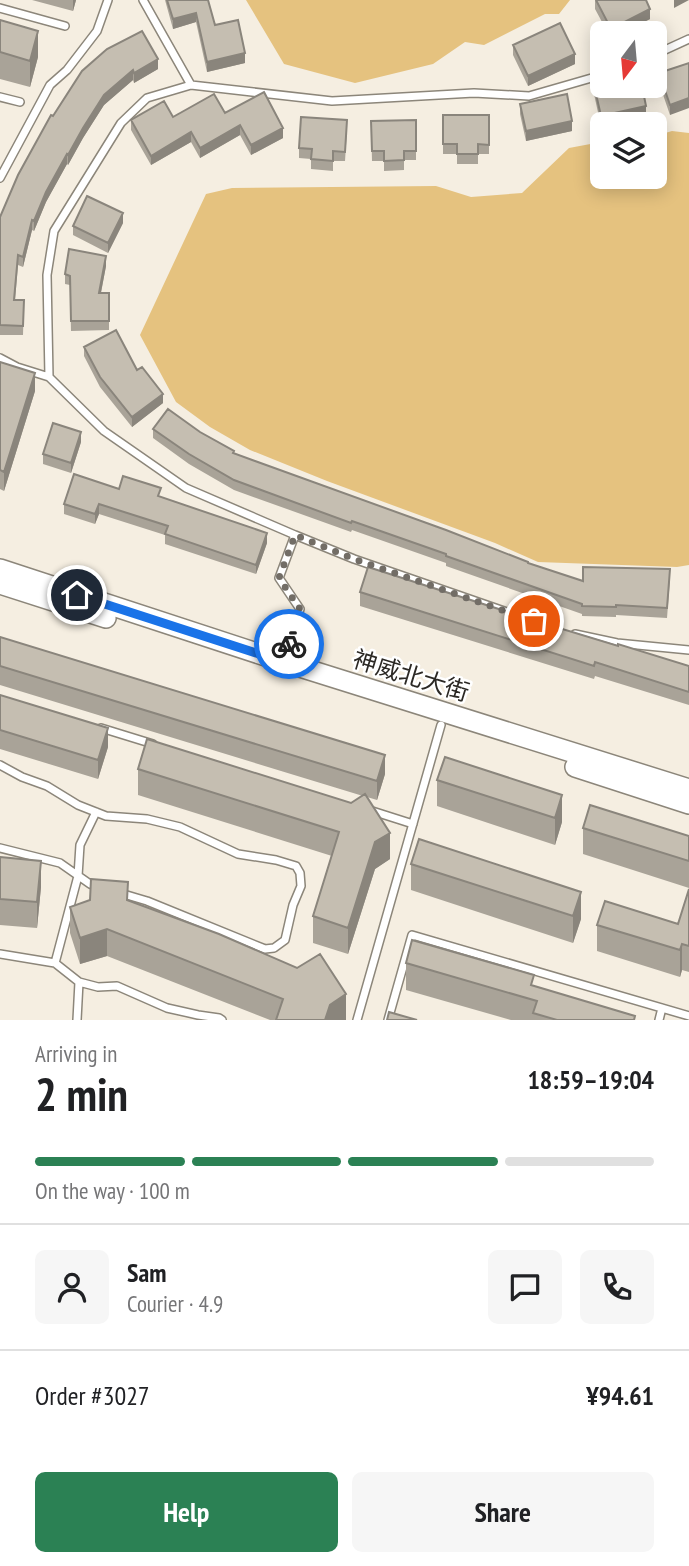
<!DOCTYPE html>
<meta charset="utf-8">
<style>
body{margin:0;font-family:"PT Sans Narrow","Noto Sans SC",sans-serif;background:#f6f6f6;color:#202124;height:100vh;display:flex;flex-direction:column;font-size:26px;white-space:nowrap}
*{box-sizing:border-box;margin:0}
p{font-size:23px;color:#757577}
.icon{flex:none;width:38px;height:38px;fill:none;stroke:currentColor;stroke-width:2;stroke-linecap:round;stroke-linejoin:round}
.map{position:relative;height:1020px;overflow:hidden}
.side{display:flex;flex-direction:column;background:#fff;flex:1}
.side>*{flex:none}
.needle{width:46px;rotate:196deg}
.buttons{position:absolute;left:590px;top:21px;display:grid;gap:14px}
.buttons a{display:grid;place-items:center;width:77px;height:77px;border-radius:10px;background:#fff;box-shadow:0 4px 18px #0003;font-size:35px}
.pin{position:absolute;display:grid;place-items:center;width:60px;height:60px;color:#fff;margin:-30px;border:4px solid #fff;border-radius:50%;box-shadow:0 2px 7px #0007}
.courier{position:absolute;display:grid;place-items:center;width:70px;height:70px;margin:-35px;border:5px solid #1a73e8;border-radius:50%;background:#fff;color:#222;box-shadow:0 2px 9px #0007}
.summary em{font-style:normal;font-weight:700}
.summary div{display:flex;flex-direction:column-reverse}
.summary{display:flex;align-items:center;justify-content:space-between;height:119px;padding:0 35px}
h1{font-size:46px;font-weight:700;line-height:52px}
.bar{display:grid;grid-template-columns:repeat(4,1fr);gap:10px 7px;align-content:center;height:84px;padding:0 35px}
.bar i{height:9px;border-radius:5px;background:#e0e0e0}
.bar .selected{background:#2b8154}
.bar p{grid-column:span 4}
.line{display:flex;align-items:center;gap:18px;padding:0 35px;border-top:2px solid #e0e0e0}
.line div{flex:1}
.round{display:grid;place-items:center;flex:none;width:74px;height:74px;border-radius:10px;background:#f6f6f6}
.action{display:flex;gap:14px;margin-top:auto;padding:14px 35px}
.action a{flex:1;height:80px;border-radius:10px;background:#2b8154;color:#fff;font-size:28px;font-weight:700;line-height:80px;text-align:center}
.action a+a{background:#f6f6f6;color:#202124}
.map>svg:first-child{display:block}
.green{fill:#e5c27f}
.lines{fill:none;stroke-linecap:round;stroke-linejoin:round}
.lane-casing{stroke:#8c867a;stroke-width:10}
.secondary-casing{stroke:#8c867a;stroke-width:22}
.lane{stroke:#fff;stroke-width:7}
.secondary{stroke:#fff;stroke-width:19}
.wall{fill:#a9a398}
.shaded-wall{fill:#8a857c}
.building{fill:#c5beb1;stroke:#8a857c;stroke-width:2}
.done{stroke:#726d66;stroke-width:7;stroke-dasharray:0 12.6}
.route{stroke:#1a73e8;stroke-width:9}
.labels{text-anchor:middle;stroke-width:5;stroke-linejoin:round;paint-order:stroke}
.street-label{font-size:24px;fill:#2b2824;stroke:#fff}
</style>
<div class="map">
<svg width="689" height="1020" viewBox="0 0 689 1020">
<rect width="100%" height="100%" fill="#f5eee1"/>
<path class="green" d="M246 0H570L559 14H545L484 45 465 42 433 64 355 83 284 64Z
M672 131 689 133V565L677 567 538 562 495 543 327 481 250 450 210 427 176 402 140 335 206 194 232 188 436 186 471 197 522 193 569 148 601 142 602 143V177H654L655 136Z"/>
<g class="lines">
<defs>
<path id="lane" d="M143 0 191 85
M0 8 65 26
M654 55 689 39
M0 97 20 102
M0 178 50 85 67 70 97 31 108 0
M0 358 17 367 49 377
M295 535 354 559 507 612
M575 634 617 643 689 650
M284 661 300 609 279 578 295 535 186 488 104 431 49 377 47 275 54 231 121 123 147 98 191 85 332 101 474 93 529 96 602 75
M101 728 153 744
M0 765 22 777 47 786 78 805 106 816 147 819 180 827 238 854 276 860 296 866 300 873 301 886 293 905 285 940 274 948 265 949 147 901 120 893
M369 810 413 824
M0 848 60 863 90 884 98 887
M0 954 55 963 79 982 98 987 117 986 167 1008 198 1015 219 1018 222 1020
M55 963 78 876 80 845 96 812
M77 1020 79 982
M357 1020 441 725
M388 1020 412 935 689 1016
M659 1020 662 1008"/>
<path id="secondary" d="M0 569 284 662 689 789
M0 584 106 618
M575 767 689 804"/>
</defs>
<use href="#lane" class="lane-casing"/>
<use href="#secondary" class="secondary-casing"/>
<use href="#lane" class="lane"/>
<use href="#secondary" class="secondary"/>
</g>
<path class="wall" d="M32 0H76L73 11Z
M165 0H208L215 25 245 63 207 72 196 22 173 29Z
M595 0 650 19 622 33H608L595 9Z
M0 20 38 57 30 87 0 79Z
M513 45 575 64 528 86 513 55Z
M689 63 670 115 659 83V73Z
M158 69 134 83 133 80 104 105 83 138 68 165 67 164 46 202 34 231 32 230 23 267 18 265 15 300H24L23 335H0V217L53 116 82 71Z
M594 85 646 115 601 126 594 94Z
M520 104 572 131 526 141 520 114Z
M225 113 283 138 251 155 240 135 200 158 191 142 151 165 131 130V120Z
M443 115H489V154H478V164H457V154H443Z
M416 120V160H404V170L384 171V161H372L371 121Z
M347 130 345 161H333V171L311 169V159L299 158V148Z
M123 223 108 253 73 235V226Z
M106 266 101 293H109V330L71 331 70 285 65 284V274Z
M84 347 137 370 163 403 132 427 100 387 84 356Z
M0 362 35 391 4 491 0 489Z
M153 429 200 432 234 454 528 563 583 581 670 579 667 618 616 615V617L582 616V614L446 566V563L352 530 351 532 234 490 189 464 153 438Z
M81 442 71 473 43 464V454Z
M119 489 161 497 267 543 256 574 165 544V535L99 514 95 524 64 514V504Z
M360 592 536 621 689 666V705L595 676 594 679 360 606Z
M0 637 385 774 377 800 367 797 390 859 375 869 348 954 313 943V916L332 856 138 795V769L351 803 363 796 0 685Z
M0 695 108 747 98 779 0 749Z
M445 757 562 822 555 845 437 806V780Z
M583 828 689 836V888L583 854Z
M0 857 41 887 37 928 0 925Z
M411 864 581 919 573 943 411 890Z
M689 889V972L682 970 680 977 597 951V925L678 924Z
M128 901 346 1020H270L107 956 80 964 70 933V907Z
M406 963 534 986 635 1020H511L406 990Z"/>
<path class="shaded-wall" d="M73 0H76L73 11Z
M674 0H689L674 8Z
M650 9V19L622 33H611V29Z
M196 13V22L173 29V19Z
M38 31V57L30 87V61Z
M245 53V63L207 72V62Z
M575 54V64L528 86V76Z
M158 59V69L134 83V73Z
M133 70V80L104 105 83 138 68 165V155L83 128 104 95Z
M689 98V108L670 115V105Z
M646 106V115L607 124H602L601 126V116Z
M572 121V131L526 141V131Z
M240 125V135L200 158V148Z
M283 128V138L251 155V145Z
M191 132V142L151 165V156Z
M67 154V164L46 202 34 231V221L46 192Z
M123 213V223L108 253V243Z
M32 220V230L23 267V257Z
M106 256V266L99 302V293Z
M35 373V391L4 491V472Z
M163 394V403L132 427V417Z
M81 432V442L71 473V463Z
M99 504V514L95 524V514Z
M267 533V543L256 574V565Z
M108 728V747L98 779V760Z
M385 755V774L377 800V781Z
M562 795V822L555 845V818Z
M390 833V859L375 869 348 954V928L375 842Z
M41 861V887L37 928V902Z
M581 892V919L573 943V916Z
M107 929V956L80 964V938Z
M682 944V970L680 977V950Z
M346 994V1020H325L330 1005Z"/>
<path class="building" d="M167 0H208L215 25 238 20 245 53 207 62 196 13 173 19Z
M596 0H646L650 9 611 29Z
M0 20 38 31 30 61 0 52Z
M560 23 575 54 528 76 513 45Z
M142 31 158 59 134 73 133 70 104 95 83 128 68 155 67 154 46 192 34 221 32 220 23 257 18 255 14 300H24L23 326 0 325V217L18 175 51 115 53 116 82 71 107 49Z
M689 63V98L670 105 659 73Z
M602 83V86H642L646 106 601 116 594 85Z
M264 92 283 128 251 145 240 125 200 148 191 132 151 156 131 120 164 101 173 117 214 94 225 113Z
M567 94 572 121 526 131 520 104Z
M443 115H489V145L478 144V154H457V144H443Z
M301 117 347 120 345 152 333 151V161L311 159 312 149 299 148Z
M416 120V151H404V160L384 161V151H372L371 121Z
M87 196 123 213 108 243 73 226Z
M69 249 106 256 99 293H109V321H71L70 276 65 274Z
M116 330 137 370 142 367 163 394 132 417 100 377 84 347Z
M0 362 35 373 4 472 0 470Z
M168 409 200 432 234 451 233 453 446 530 528 562V563L583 581V567L670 569 667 608 616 605V607L582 606V604L446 556V554L352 521 351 523 234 480 189 454 153 429Z
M53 423 81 432 71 463 43 454Z
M74 474 119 489 123 476 161 488 158 496 267 533 256 565 165 534 168 526 99 504 95 514 64 504Z
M368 567 536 621 618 646V644L689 666V692L595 662 594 666 360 592Z
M0 637 385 755 377 781 0 666Z
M0 695 108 728 98 760 0 730Z
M147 739 351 803 365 794 390 833 375 842 348 928 313 916 339 832 138 769Z
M445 757 562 795 555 818 437 780Z
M590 805 689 836V861L583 828Z
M419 839 581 892 573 916 411 864Z
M0 857 41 861 37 902 0 899Z
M91 879 128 882 127 900 219 934 297 968 320 954 346 994 330 1005 325 1020H276L283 999 107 929 80 938 70 907 90 900Z
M689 889V946L682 944 680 950 597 925 605 901 678 924Z
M412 940 534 975 531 985 635 1016 634 1020H557L533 1013 537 1001 406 963Z
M389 1012 417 1020H387Z"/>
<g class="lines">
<path class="done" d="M289 644 300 609 279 578 295 535 354 559 534 621"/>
<path class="route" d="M77 595 284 662 289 644"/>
</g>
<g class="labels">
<g class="street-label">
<text transform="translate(411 676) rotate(17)" y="8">神威北大街</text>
</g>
</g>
</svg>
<div class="buttons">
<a><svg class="needle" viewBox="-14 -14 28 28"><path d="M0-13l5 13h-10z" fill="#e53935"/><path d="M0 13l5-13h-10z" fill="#757577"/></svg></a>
<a><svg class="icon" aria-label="layers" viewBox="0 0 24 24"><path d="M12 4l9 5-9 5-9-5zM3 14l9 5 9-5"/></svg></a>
</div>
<div class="pin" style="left:534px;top:621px;background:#ea580c"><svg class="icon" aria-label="bag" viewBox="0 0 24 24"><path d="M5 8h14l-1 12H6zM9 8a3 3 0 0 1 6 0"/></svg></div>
<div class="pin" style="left:77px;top:595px;background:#1f2937"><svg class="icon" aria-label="home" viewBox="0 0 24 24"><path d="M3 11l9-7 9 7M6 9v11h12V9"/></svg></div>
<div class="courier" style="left:289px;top:644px"><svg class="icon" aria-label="bike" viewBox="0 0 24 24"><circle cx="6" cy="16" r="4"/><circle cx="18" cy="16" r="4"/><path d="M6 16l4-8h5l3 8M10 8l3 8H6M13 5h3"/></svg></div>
</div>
<section class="side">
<div class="summary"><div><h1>2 min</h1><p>Arriving in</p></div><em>18:59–19:04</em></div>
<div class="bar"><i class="selected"></i><i class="selected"></i><i class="selected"></i><i></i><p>On the way · 100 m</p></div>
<div class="line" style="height:126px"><a class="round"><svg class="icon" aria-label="person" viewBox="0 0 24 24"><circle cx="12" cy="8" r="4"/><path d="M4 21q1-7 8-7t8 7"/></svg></a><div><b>Sam</b><p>Courier · 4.9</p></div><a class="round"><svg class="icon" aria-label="chat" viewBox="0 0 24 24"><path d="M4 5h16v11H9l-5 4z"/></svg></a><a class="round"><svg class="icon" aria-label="phone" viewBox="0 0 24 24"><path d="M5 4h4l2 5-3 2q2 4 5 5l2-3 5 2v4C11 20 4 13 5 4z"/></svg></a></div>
<div class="line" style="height:91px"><div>Order #3027</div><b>¥94.61</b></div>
<div class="action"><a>Help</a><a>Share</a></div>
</section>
